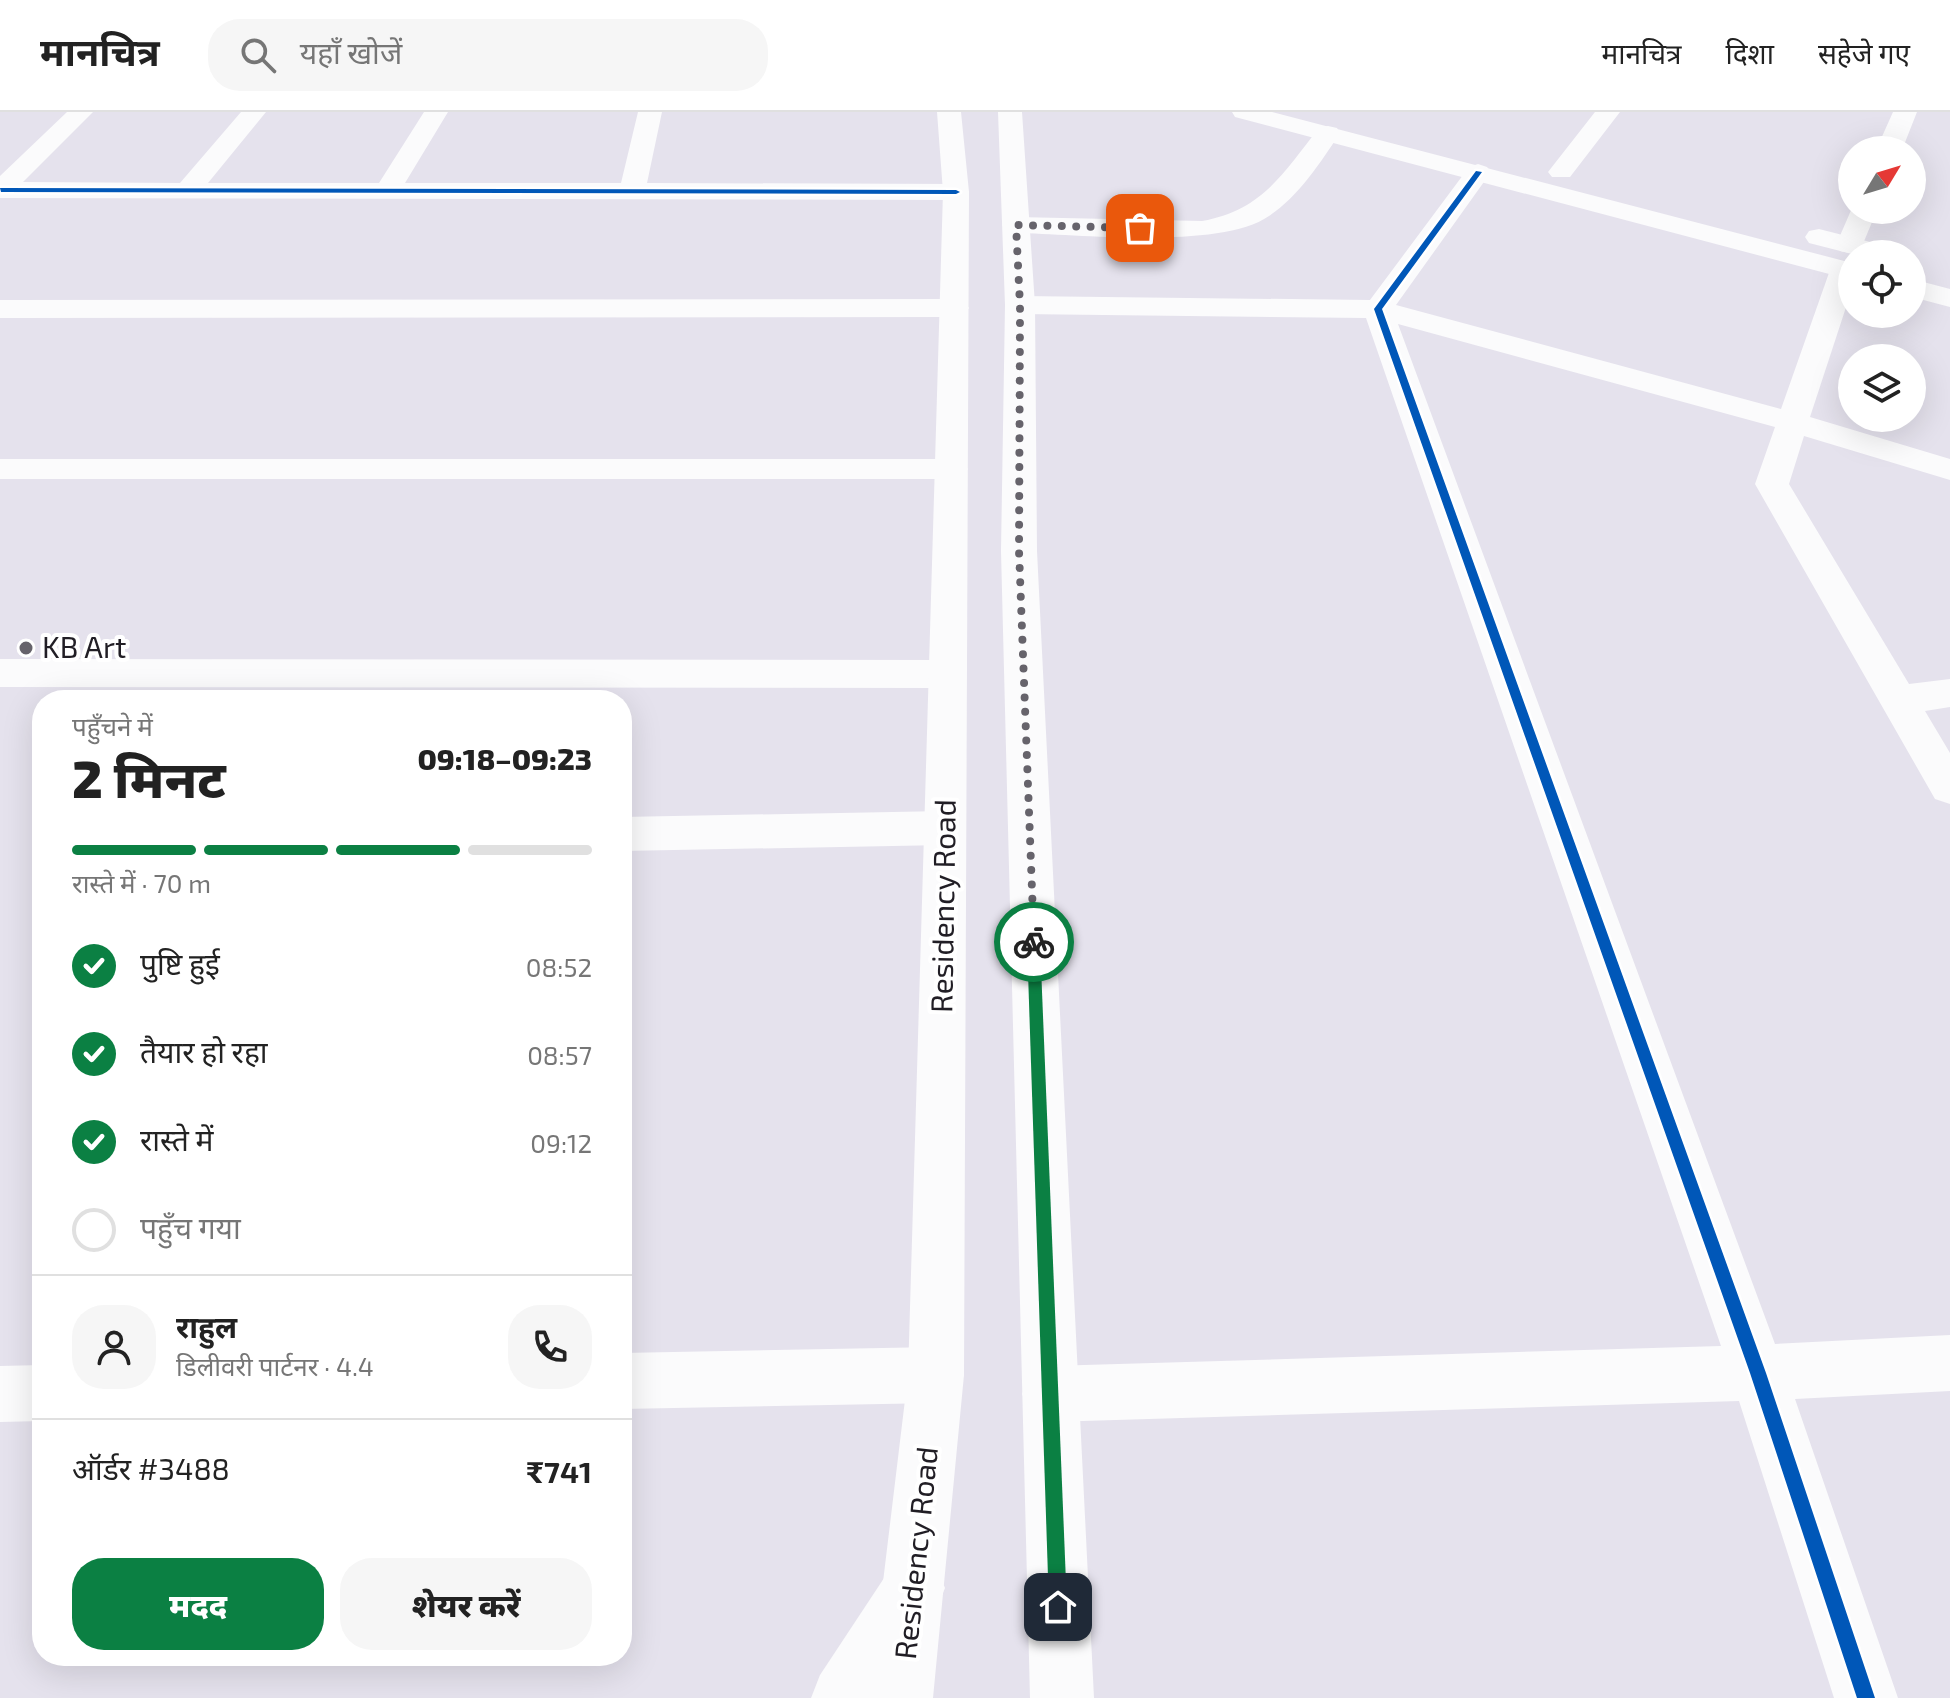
<!DOCTYPE html>
<html lang="hi">
<meta charset="utf-8">
<style>
body{margin:0;font-family:"Exo 2","Noto Sans Devanagari",sans-serif;background:#f6f6f6;color:#222;height:100vh;display:flex;flex-direction:column;font-size:30px;white-space:nowrap}
*{box-sizing:border-box;margin:0}
p{font-size:26px;color:#767676}
.icon{flex:none;width:44px;height:44px;fill:none;stroke:currentColor;stroke-width:2;stroke-linecap:round;stroke-linejoin:round}
.map{position:relative;flex:1;overflow:hidden}
.panel{position:absolute;left:32px;top:578px;width:600px;height:976px;display:flex;flex-direction:column;background:#fff;border-radius:32px;box-shadow:0 8px 32px #0002}
.panel>*{flex:none}
.needle{width:52px;rotate:52deg}
.fabs{position:absolute;left:1838px;top:24px;display:grid;gap:16px}
.fabs a{display:grid;place-items:center;width:88px;height:88px;border-radius:50%;background:#fff;box-shadow:0 8px 32px #0002;font-size:40px}
.pin{position:absolute;display:grid;place-items:center;width:68px;height:68px;color:#fff;margin:-34px;border-radius:16px;box-shadow:0 4px 12px #0006}
.courier{position:absolute;display:grid;place-items:center;width:80px;height:80px;margin:-40px;border:6px solid #0b8043;border-radius:50%;background:#fff;color:#222;box-shadow:0 2px 10px #0007}
.headline em{font-style:normal;font-weight:800}
.headline div{display:flex;flex-direction:column-reverse}
.headline{display:flex;align-items:center;justify-content:space-between;height:136px;padding:0 40px}
h1{font-size:52px;font-weight:800;line-height:60px}
.bar{display:grid;grid-template-columns:repeat(4,1fr);gap:12px 8px;align-content:center;height:96px;padding:0 40px}
.bar i{height:10px;border-radius:6px;background:#e0e0e0}
.bar .on{background:#0b8043}
.bar p{grid-column:span 4}
.line{display:flex;align-items:center;gap:20px;padding:0 40px;border-top:2px solid #e0e0e0}
.line div{flex:1}
.round{display:grid;place-items:center;flex:none;width:84px;height:84px;border-radius:32px;background:#f6f6f6}
ol{padding:0 40px;list-style:none}
li{display:flex;align-items:center;gap:24px;height:88px}
li p{margin-inline-start:auto}
li .icon{padding:8px;border-radius:50%;background:#0b8043;color:#fff;stroke-width:4}
li:last-child{color:#767676}
li i{width:44px;height:44px;border:4px solid #e0e0e0;border-radius:50%}
.button{display:flex;gap:16px;margin-top:auto;padding:16px 40px}
.button a{flex:1;height:92px;border-radius:32px;background:#0b8043;color:#fff;font-size:32px;font-weight:800;line-height:92px;text-align:center}
.button a+a{background:#f6f6f6;color:#222}
header{display:flex;align-items:center;gap:48px;box-sizing:border-box;height:112px;padding:0 40px;background:#fff;border-bottom:2px solid #e0e0e0}
header strong{font-size:38px}
nav{display:flex;gap:44px;margin-inline-start:auto;font-size:28px}
.search{width:560px;height:72px;background:#f6f6f6;display:flex;align-items:center;gap:20px;box-sizing:border-box;padding:0 28px;border-radius:32px;color:#767676;font-size:30px}
.map>svg:first-child{display:block}
.lines{fill:none;stroke-linecap:round;stroke-linejoin:round}
.minor{fill:#fbfbfc;fill-rule:evenodd}
.secondary{fill:#fbfbfc;fill-rule:evenodd}
.primary{fill:#fbfbfc;fill-rule:evenodd}
.cycleway-casing{stroke:#fff;stroke-width:5}
.cycleway{fill:#0057b8;fill-rule:evenodd}
.route{fill:#0b8043}
.done{stroke:#66636b;stroke-width:8;stroke-dasharray:0 14.4}
.poi-dot{fill:#66636b;stroke:#fff;stroke-width:3}
.labels{text-anchor:middle;stroke-width:8;stroke-linejoin:round;paint-order:stroke}
.poi-label{font-size:30px;fill:#211e25;stroke:#fff;text-anchor:start}
.street-label{font-size:30px;fill:#211e25;stroke:#fff}
</style>
<header>
<strong>मानचित्र</strong>
<div class="search"><svg class="icon" aria-label="search" viewBox="0 0 24 24"><circle cx="10" cy="10" r="6"/><path d="M15 15l6 6"/></svg>यहाँ खोजें</div>
<nav><a>मानचित्र</a><a>दिशा</a><a>सहेजे गए</a></nav>
</header>
<div class="map">
<svg width="1950" height="1586" viewBox="0 0 1950 1586">
<rect width="100%" height="100%" fill="#e5e2ed"/>
<g class="lines">
<path class="minor" d="M67 0H93L23 70 180 71 241 0H266L208 71H379L424 0H448L405 71H621L638 0H662L647 71 956 72 965 74 969 80 965 86 956 88 0 86V64Z
M1595 0H1620L1570 65H1552L1548 60Z
M1893 0H1917L1902 38H1876Z
M1328 14 1337 16 1340 21C1321 50 1298 85 1269 104 1220 138 1078 122 1016 121L1006 119 1002 113 1006 107 1016 105 1202 109C1263 98 1283 61 1319 16Z
M1478 52 1487 55 1491 60 1396 193 1781 297 1830 158 1834 152H1852V177L1810 305 1950 347V368L1804 324 1789 372 1909 572 1950 567V595L1925 599 1950 641V692L1935 687 1755 372 1775 315 1398 212 1775 1232 1950 1223V1279L1795 1287 1898 1586H1834L1739 1289 1050 1310 1030 1302 1022 1282 1030 1262 1050 1254 1721 1234 1366 206 1020 202 1010 199 1005 193 1010 187 1020 184 1370 188 1469 55Z
M1852 96 1877 98 1860 139 1850 141 1840 139 1836 133Z
M954 187 964 190 969 196 964 202 954 205 0 206V188Z
M0 347H951L963 350 968 357 963 364 951 367H0Z
M0 547 947 548 961 552 966 562 961 572 947 576 0 575Z
M945 699 960 704 966 716 960 728 945 733 622 739V705Z
M936 1235 956 1243 964 1263 956 1283 936 1291 622 1297V1241Z
M42 1253V1309L0 1310V1254Z"/>
<path class="secondary" d="M937 0H961L969 80 964 1263 933 1586H869L908 1263 943 80Z
M998 0H1022L1035 193 1037 439 1094 1586H1030L1001 439 1005 193Z
M1232 0H1272L1852 151V168L1235 5Z
M1819 117 1894 136 1898 142H1852L1809 131 1805 125 1809 119Z
M1912 167 1950 177V195L1912 185Z"/>
<path class="primary" d="M914 1445 936 1454 945 1476 936 1498 880 1586H811L820 1563 892 1454Z"/>
<defs>
<path id="cycleway" d="M1476 59 1482 60 1382 197 1766 1261 1875 1586H1857L1750 1261 1374 197Z
M0 76 956 78 960 80 956 82 1 80Z"/>
</defs>
<use href="#cycleway" class="cycleway-casing"/>
<use href="#cycleway" class="cycleway"/>
</g>
<path class="route" d="M1034 824 1040 830 1067 1495 1065 1501 1058 1504 1052 1501 1049 1495 1027 830Z"/>
<g class="lines">
<path class="done" d="M1034 830 1019 439 1020 193 1016 113 1140 116"/>
</g>
<circle class="poi-dot" cx="26" cy="536" r="8"/>
<g class="labels">
<g class="poi-label">
<text x="42" y="546">KB Art</text>
</g>
<g class="street-label">
<text transform="translate(944 794) rotate(-89)" y="10">Residency Road</text>
<text transform="translate(917 1441) rotate(-84)" y="10">Residency Road</text>
</g>
</g>
</svg>
<div class="fabs">
<a><svg class="needle" viewBox="-14 -14 28 28"><path d="M0-13l5 13h-10z" fill="#e53935"/><path d="M0 13l5-13h-10z" fill="#767676"/></svg></a>
<a><svg class="icon" aria-label="locate" viewBox="0 0 24 24"><circle cx="12" cy="12" r="6"/><path d="M12 2v4M12 18v4M2 12h4M18 12h4"/></svg></a>
<a><svg class="icon" aria-label="layers" viewBox="0 0 24 24"><path d="M12 4l9 5-9 5-9-5zM3 14l9 5 9-5"/></svg></a>
</div>
<div class="pin" style="left:1140px;top:116px;background:#ea580c"><svg class="icon" aria-label="bag" viewBox="0 0 24 24"><path d="M5 8h14l-1 12H6zM9 8a3 3 0 0 1 6 0"/></svg></div>
<div class="pin" style="left:1058px;top:1495px;background:#1f2937"><svg class="icon" aria-label="home" viewBox="0 0 24 24"><path d="M3 11l9-7 9 7M6 9v11h12V9"/></svg></div>
<div class="courier" style="left:1034px;top:830px"><svg class="icon" aria-label="bike" viewBox="0 0 24 24"><circle cx="6" cy="16" r="4"/><circle cx="18" cy="16" r="4"/><path d="M6 16l4-8h5l3 8M10 8l3 8H6M13 5h3"/></svg></div>
<section class="panel">
<div class="headline"><div><h1>2 मिनट</h1><p>पहुँचने में</p></div><em>09:18–09:23</em></div>
<div class="bar"><i class="on"></i><i class="on"></i><i class="on"></i><i></i><p>रास्ते में · 70 m</p></div>
<ol>
<li><svg class="icon" aria-label="check" viewBox="0 0 24 24"><path d="M5 12l5 5 9-10"/></svg>पुष्टि हुई<p>08:52</p></li>
<li><svg class="icon" aria-label="check" viewBox="0 0 24 24"><path d="M5 12l5 5 9-10"/></svg>तैयार हो रहा<p>08:57</p></li>
<li><svg class="icon" aria-label="check" viewBox="0 0 24 24"><path d="M5 12l5 5 9-10"/></svg>रास्ते में<p>09:12</p></li>
<li><i></i>पहुँच गया</li>
</ol>
<div class="line" style="height:144px"><a class="round"><svg class="icon" aria-label="person" viewBox="0 0 24 24"><circle cx="12" cy="8" r="4"/><path d="M4 21q1-7 8-7t8 7"/></svg></a><div><b>राहुल</b><p>डिलीवरी पार्टनर · 4.4</p></div><a class="round"><svg class="icon" aria-label="phone" viewBox="0 0 24 24"><path d="M5 4h4l2 5-3 2q2 4 5 5l2-3 5 2v4C11 20 4 13 5 4z"/></svg></a></div>
<div class="line" style="height:104px"><div>ऑर्डर #3488</div><b>₹741</b></div>
<div class="button"><a>मदद</a><a>शेयर करें</a></div>
</section>
</div>
